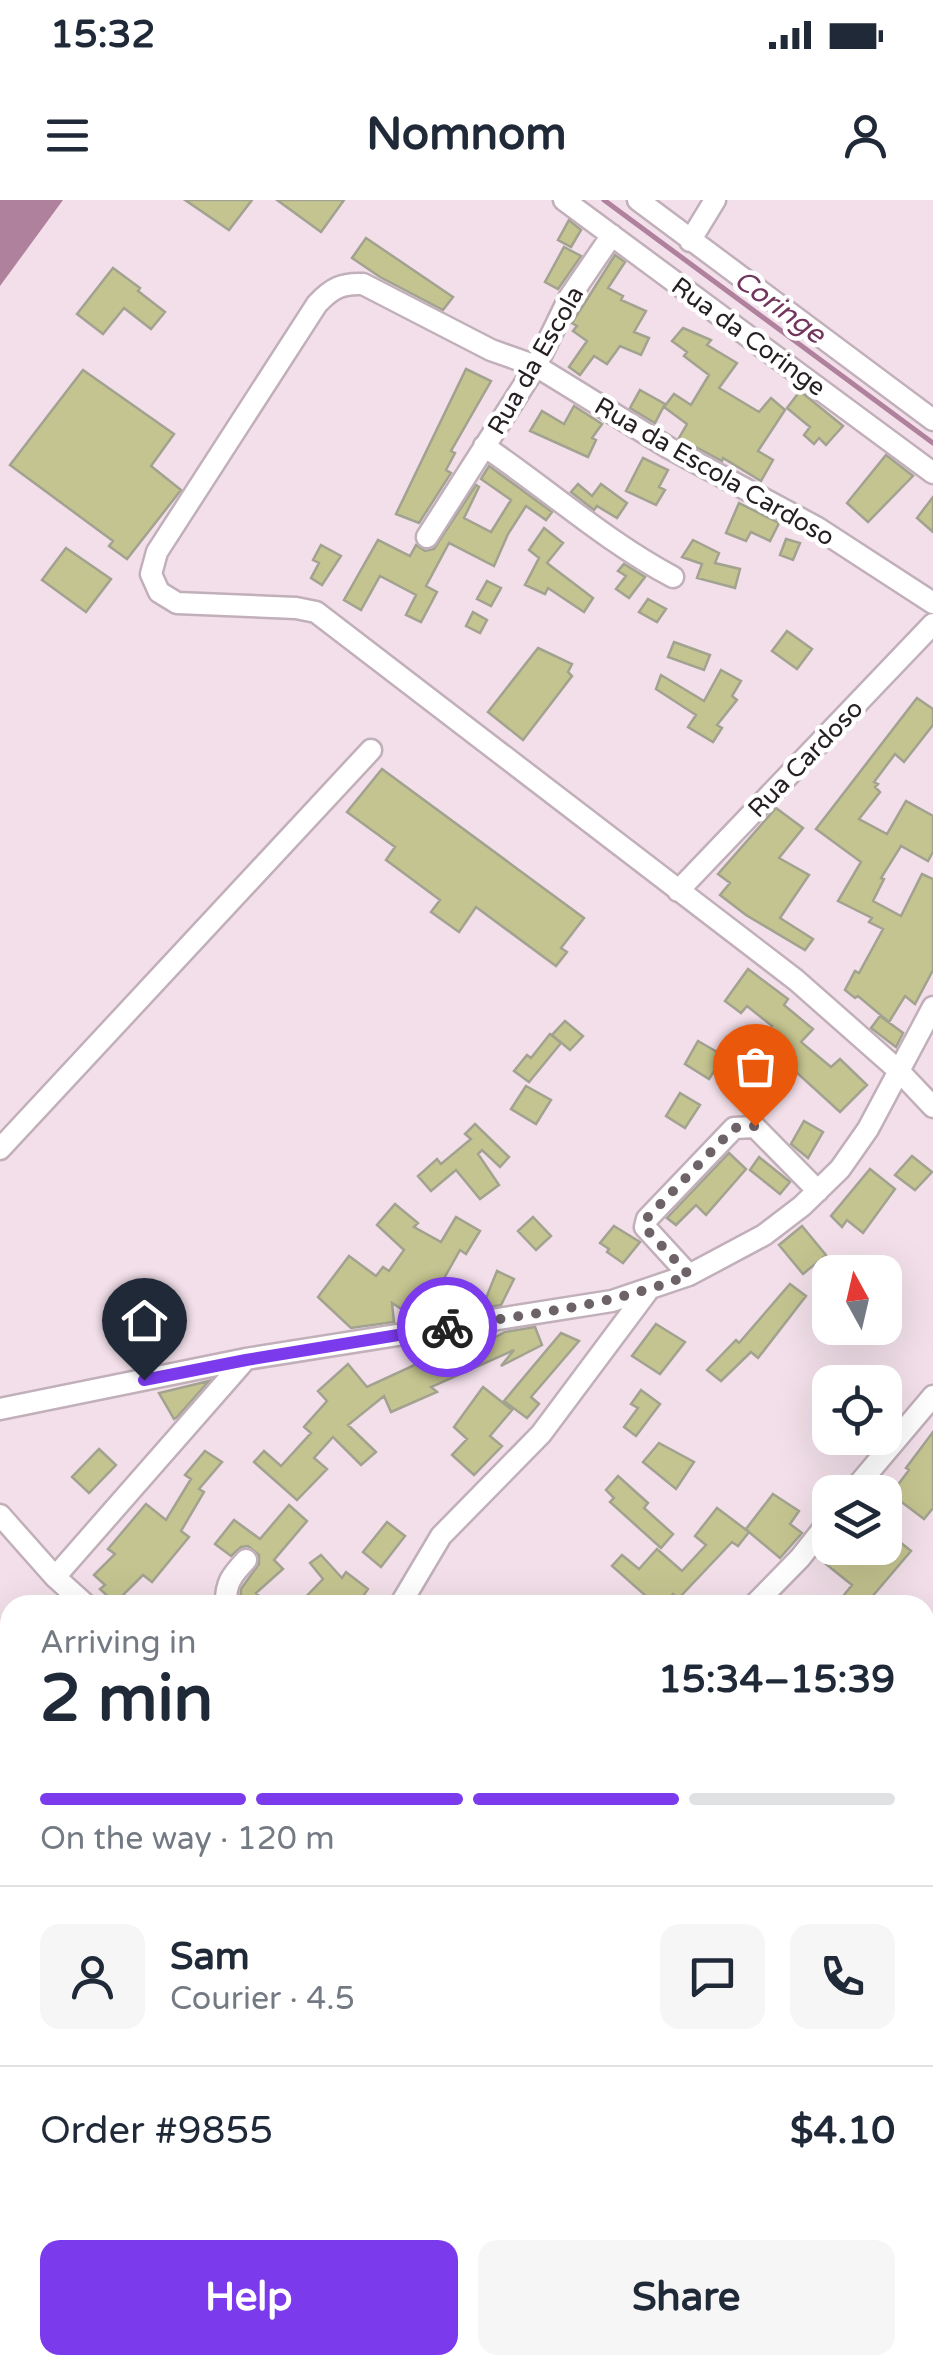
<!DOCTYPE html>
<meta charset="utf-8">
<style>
body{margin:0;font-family:"Varela Round",sans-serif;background:#f6f6f7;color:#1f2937;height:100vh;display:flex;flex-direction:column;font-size:38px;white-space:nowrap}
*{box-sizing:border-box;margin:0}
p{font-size:32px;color:#747a83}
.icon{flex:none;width:55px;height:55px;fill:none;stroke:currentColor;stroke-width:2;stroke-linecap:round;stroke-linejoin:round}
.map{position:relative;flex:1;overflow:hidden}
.sheet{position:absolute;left:0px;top:1395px;width:935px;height:780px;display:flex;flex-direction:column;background:#fff;border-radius:30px 30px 0 0;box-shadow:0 10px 40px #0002}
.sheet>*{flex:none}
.needle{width:65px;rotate:352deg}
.tools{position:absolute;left:812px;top:1055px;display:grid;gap:20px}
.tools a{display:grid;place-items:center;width:90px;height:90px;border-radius:20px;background:#fff;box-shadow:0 10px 40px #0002;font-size:50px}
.pin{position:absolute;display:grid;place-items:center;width:85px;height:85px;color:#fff;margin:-102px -42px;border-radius:50% 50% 50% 0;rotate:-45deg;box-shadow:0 0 10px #0007}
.pin .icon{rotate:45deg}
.courier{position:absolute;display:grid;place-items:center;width:100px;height:100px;margin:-50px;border:8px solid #7c3aed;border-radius:50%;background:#fff;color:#222;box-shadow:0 2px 12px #0007}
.headline em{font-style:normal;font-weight:700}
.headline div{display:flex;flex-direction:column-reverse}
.headline{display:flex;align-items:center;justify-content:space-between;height:170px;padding:0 40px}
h1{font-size:65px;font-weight:700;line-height:75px}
.bar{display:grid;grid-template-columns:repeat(4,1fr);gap:15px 10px;align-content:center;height:120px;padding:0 40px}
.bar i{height:12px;border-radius:8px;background:#e0e1e3}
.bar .current{background:#7c3aed}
.bar p{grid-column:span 4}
.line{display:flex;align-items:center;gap:25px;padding:0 40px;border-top:2px solid #e0e1e3}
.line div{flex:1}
.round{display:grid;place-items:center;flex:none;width:105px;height:105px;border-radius:20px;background:#f6f6f7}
.primary-button{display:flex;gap:20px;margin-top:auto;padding:20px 40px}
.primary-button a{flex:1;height:115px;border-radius:20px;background:#7c3aed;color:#fff;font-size:40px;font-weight:700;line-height:115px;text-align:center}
.primary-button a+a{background:#f6f6f7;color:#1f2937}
.status{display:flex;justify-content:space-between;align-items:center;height:70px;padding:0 50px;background:#fff;direction:ltr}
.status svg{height:28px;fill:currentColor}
header{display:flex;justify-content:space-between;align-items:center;height:130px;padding:0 40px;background:#fff;font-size:45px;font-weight:700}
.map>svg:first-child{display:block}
.green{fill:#edc6dc}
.water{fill:#b0819c}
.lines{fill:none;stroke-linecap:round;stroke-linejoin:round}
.stream{stroke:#b0819c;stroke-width:5}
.building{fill:#c4c490;stroke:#a2a290;stroke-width:2.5}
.minor-casing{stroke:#c1afb9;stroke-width:25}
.major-casing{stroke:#fff;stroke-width:30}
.minor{stroke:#fff;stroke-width:20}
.major{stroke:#fbcae8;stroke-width:25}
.done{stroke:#6d6268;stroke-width:10;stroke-dasharray:0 18}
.route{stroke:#7c3aed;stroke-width:12}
.labels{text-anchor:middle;stroke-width:9;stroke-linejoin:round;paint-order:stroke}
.street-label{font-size:25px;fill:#251e22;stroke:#fff}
.water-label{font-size:28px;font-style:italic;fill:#72355c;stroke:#fff}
</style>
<div class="status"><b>15:32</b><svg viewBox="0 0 49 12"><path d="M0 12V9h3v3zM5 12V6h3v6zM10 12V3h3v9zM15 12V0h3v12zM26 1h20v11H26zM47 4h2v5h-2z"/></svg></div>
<header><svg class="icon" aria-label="menu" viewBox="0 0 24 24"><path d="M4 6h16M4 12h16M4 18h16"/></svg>Nomnom<svg class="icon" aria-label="person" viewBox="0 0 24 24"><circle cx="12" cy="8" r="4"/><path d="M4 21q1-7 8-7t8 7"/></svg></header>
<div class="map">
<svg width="933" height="2175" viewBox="0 0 933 2175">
<rect width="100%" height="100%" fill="#f2dfe9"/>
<path class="green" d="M925 1923H933V2175H800L799 2172H830L831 2165H925Z
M63 2165H197L199 2175H50Z
M213 2165H633L635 2175H215Z"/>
<path class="water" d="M0 0H63L0 86Z"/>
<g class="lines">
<path class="stream" d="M604 0 933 243"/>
</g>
<path class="building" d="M185 0H252L229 30Z
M277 0H344L321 32Z
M569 20 581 30 571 47 558 40Z
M366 38 453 97 443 110 380 77 352 58Z
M564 47 581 56 558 89 545 82Z
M615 55 625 62 608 88 623 96 621 100 646 111 634 132 649 138 641 155 620 146 607 164 594 156 580 175 569 167 587 141 573 131 577 126 572 123Z
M113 68 140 88 138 91 165 112 151 129 124 108 103 134 77 114Z
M683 128 711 140 707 145 737 163 719 188 759 212 771 198 785 210 758 251 773 260 761 281 723 258 722 261 679 238 687 224 664 207 674 194 691 205 709 175 684 156 687 152 672 141Z
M466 169 491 181 451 251 455 253 446 270 451 273 419 323 396 314Z
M83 170 174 234 151 266 181 290 127 359 109 346 113 341 10 265Z
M640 190 665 204 655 223 630 208Z
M800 191 843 226 826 245 819 238 814 244 804 235 810 227 787 208Z
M574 206 602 224 592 238 596 240 588 257 530 231 542 211 564 224Z
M886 255 913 276 868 322 847 303Z
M643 258 668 270 659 287 665 290 656 305 626 291Z
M489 266 552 312 546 320 526 306 508 334 494 366 449 343 426 386 437 392 421 422 406 415 416 395 380 376 361 410 344 400 378 340 410 356 416 345 425 351 434 349 476 285 479 287 464 318 491 332 511 300 481 279Z
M578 284 592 296 601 284 627 303 617 318 597 306 594 310 571 292Z
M933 297V332L917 318Z
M739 303 779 323 770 341 751 332 746 341 726 333Z
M544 328 563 343 547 363 593 398 584 412 548 388 545 394 525 385 539 358 529 350Z
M786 339 800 343 793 360 780 355Z
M693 340 719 353 715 363 740 369 735 388 697 378 702 364 682 357Z
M321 345 341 356 322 385 311 378 319 363 313 360Z
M66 348 111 379 86 412 42 380Z
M624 364 645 377 629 398 616 389 626 376 618 371Z
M487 381 501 388 491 406 477 399Z
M648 399 666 409 657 422 639 412Z
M473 412 487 420 480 433 466 426Z
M787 431 812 449 797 469 772 451Z
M674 442 710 455 704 470 668 457Z
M538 448 572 464 568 472 572 476 523 540 488 512Z
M721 470 741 481 732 496 737 500 717 525 722 528 713 542 688 527 696 515 656 489 661 475 704 501Z
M917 498 933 509V525L904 562 895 554 874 582 878 584 875 587 880 592 859 619 887 634 906 601 933 616V652L928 661 901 646 881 678 884 679 873 701 901 716 922 674 933 679V770L915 804 905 796 889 822 858 796 855 798 845 790 855 771 859 773 883 729 869 722 872 718 838 701 861 662 816 629Z
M382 569 584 718 561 748 567 752 556 766 476 707 459 732 431 712 440 700 386 660 395 647 347 612Z
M776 608 803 628 779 658 809 675 780 718 813 739 805 750 746 715 720 695 730 683 718 674Z
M748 769 788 799 784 805 813 829 801 842 831 867 840 859 867 885 840 912 760 839 772 826 747 806 741 813 725 801Z
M880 816 903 833 896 847 871 828Z
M565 821 583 836 570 850 552 835Z
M550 834 561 843 529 882 514 871 527 855 531 858Z
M698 841 724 856 709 879 685 864Z
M526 886 551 900 536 924 511 909Z
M680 893 700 905 685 928 666 916Z
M804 921 823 932 808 958 791 944Z
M475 924 509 957 500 967 482 950 478 954 499 985 480 999 456 970 431 991 418 976 437 959 441 964 471 939 465 934Z
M729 953 746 969 706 1015 696 1005 676 1025 667 1018Z
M912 956 932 972 915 990 895 975Z
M759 957 790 982 780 994 750 970Z
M870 969 895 989 863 1033 847 1020 842 1027 831 1016Z
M395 1004 418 1023 414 1027 441 1042 456 1017 480 1031 466 1054 460 1050 442 1082 446 1083 434 1106 424 1117 415 1118 392 1103 394 1122 351 1128 318 1097 349 1056 376 1076 383 1067 389 1071 404 1050 377 1025Z
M533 1017 551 1036 536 1050 518 1031Z
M614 1026 640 1042 623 1063 607 1052 609 1049 600 1043Z
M802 1026 826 1055 803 1074 779 1045Z
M497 1071 514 1079 501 1105 482 1108Z
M790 1084 806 1096 758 1158 751 1152 721 1181 707 1170 736 1140 739 1143Z
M656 1124 685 1142 660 1174 632 1156Z
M535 1127 542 1145 501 1166 514 1150 431 1187 437 1192 391 1212 384 1196 348 1225 376 1252 361 1265 333 1237 314 1258 327 1269 297 1300 254 1262 264 1251 281 1266 311 1233 304 1227 327 1201 318 1191 348 1164 367 1187 447 1150 440 1167 505 1132Z
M561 1133 579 1141 531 1197 539 1204 527 1218 504 1201Z
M209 1181 177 1217 174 1219 159 1193Z
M483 1187 512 1210 490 1236 502 1246 474 1275 452 1255 467 1239 454 1227Z
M641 1190 660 1204 636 1236 624 1227 638 1208 631 1204Z
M933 1232V1308L924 1319 891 1294 909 1270 906 1268Z
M659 1243 694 1262 676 1289 643 1262Z
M99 1249 116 1265 89 1293 72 1277Z
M205 1251 222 1262 199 1289 204 1292 181 1331 189 1337 152 1382 143 1375 115 1403 100 1389 105 1385 94 1375 115 1354 108 1349 146 1304 166 1320 191 1279 185 1275Z
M618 1276 648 1303 644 1308 673 1334 661 1348 610 1302 614 1298 606 1290Z
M773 1294 799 1311 790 1324 802 1333 780 1358 749 1332 738 1346 732 1342 678 1399 673 1394 667 1401 662 1397 656 1405 612 1366 622 1355 639 1369 657 1349 682 1371 706 1345 695 1336 717 1308 749 1332 746 1329Z
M289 1305 307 1321 274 1360 283 1369 256 1393 261 1398 254 1405H240L241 1389 259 1364V1355L248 1346 241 1347 231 1356 215 1344 234 1320 260 1339Z
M387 1322 405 1336 381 1367 363 1352Z
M885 1330 911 1351 865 1405H836L852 1385 826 1364 840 1348H885Z
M321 1355 342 1378 346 1372 368 1389 357 1405H298L323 1379 310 1363Z"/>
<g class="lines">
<defs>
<path id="minor" d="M564 0 933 273
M638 0 933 220
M690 41 715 0
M484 246C548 289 605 341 673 377
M427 337 536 166 569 98 612 35
M933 403 816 327 669 248 536 166 491 150 363 84C342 83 332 88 317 104L157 352 151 374 159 392 177 403 296 408 316 412 796 780 898 870 933 907
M678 691 933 424
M0 949 371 550
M689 1075 645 1027 647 1019 734 928 755 927 818 991
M0 1209 246 1159 612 1101 689 1075 764 1035 802 1006 840 969 868 929 933 807
M852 1292 933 1196
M0 1315 55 1377 86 1405
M55 1377 246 1159
M226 1405C225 1383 232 1375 246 1360
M400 1405 441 1336 541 1234 647 1092
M754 1405 800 1358 830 1320
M0 1700 10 1715
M925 1788 933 1790
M0 1853 10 1862
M0 1905 10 1895
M200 2165 201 2175
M669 2165 670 2175"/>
<path id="major" d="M925 1455 933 1448
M925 1488 933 1482
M0 2173 11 2165
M50 2175 63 2165"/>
</defs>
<use href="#minor" class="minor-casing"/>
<use href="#major" class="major-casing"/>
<use href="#minor" class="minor"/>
<use href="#major" class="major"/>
</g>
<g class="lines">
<path class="done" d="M447 1127C529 1114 611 1106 689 1075L645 1028 647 1018 734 928 755 926"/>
<path class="route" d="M144 1180 246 1160 447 1127"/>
</g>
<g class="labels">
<g class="street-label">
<text transform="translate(749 136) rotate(36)" y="9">Rua da Coringe</text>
<text transform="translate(535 160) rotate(-60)" y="9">Rua da Escola</text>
<text transform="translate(715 271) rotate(30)" y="9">Rua da Escola Cardoso</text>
<text transform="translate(805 558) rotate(-46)" y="9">Rua Cardoso</text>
</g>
<g class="water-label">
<text transform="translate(780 106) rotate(36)" y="10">Coringe</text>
</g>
</g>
</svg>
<div class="tools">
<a><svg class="needle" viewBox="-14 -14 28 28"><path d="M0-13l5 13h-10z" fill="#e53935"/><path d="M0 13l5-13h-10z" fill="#747a83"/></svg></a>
<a><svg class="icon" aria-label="locate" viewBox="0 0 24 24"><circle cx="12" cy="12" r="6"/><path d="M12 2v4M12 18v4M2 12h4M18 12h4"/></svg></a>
<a><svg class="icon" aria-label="layers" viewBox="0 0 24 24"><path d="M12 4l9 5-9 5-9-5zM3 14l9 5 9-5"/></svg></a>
</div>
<div class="pin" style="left:755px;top:926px;background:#ea580c"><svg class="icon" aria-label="bag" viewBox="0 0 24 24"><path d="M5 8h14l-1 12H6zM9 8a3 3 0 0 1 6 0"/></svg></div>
<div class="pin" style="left:144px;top:1180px;background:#1f2937"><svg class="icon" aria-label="home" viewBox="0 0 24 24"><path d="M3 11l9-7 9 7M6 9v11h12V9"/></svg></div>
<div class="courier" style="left:447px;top:1127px"><svg class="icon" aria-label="bike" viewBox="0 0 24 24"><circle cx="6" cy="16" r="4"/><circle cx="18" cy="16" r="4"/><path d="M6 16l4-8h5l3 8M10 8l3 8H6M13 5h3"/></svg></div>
<section class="sheet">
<div class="headline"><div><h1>2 min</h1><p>Arriving in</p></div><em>15:34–15:39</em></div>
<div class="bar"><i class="current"></i><i class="current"></i><i class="current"></i><i></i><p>On the way · 120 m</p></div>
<div class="line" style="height:180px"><a class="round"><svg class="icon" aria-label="person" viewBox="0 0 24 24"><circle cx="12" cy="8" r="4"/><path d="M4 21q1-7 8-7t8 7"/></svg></a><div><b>Sam</b><p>Courier · 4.5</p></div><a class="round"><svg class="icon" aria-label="chat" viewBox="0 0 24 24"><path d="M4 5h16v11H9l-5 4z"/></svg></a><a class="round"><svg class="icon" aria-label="phone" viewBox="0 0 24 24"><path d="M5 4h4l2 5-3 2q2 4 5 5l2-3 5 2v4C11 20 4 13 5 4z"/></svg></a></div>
<div class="line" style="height:130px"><div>Order #9855</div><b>$4.10</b></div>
<div class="primary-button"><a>Help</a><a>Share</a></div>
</section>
</div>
